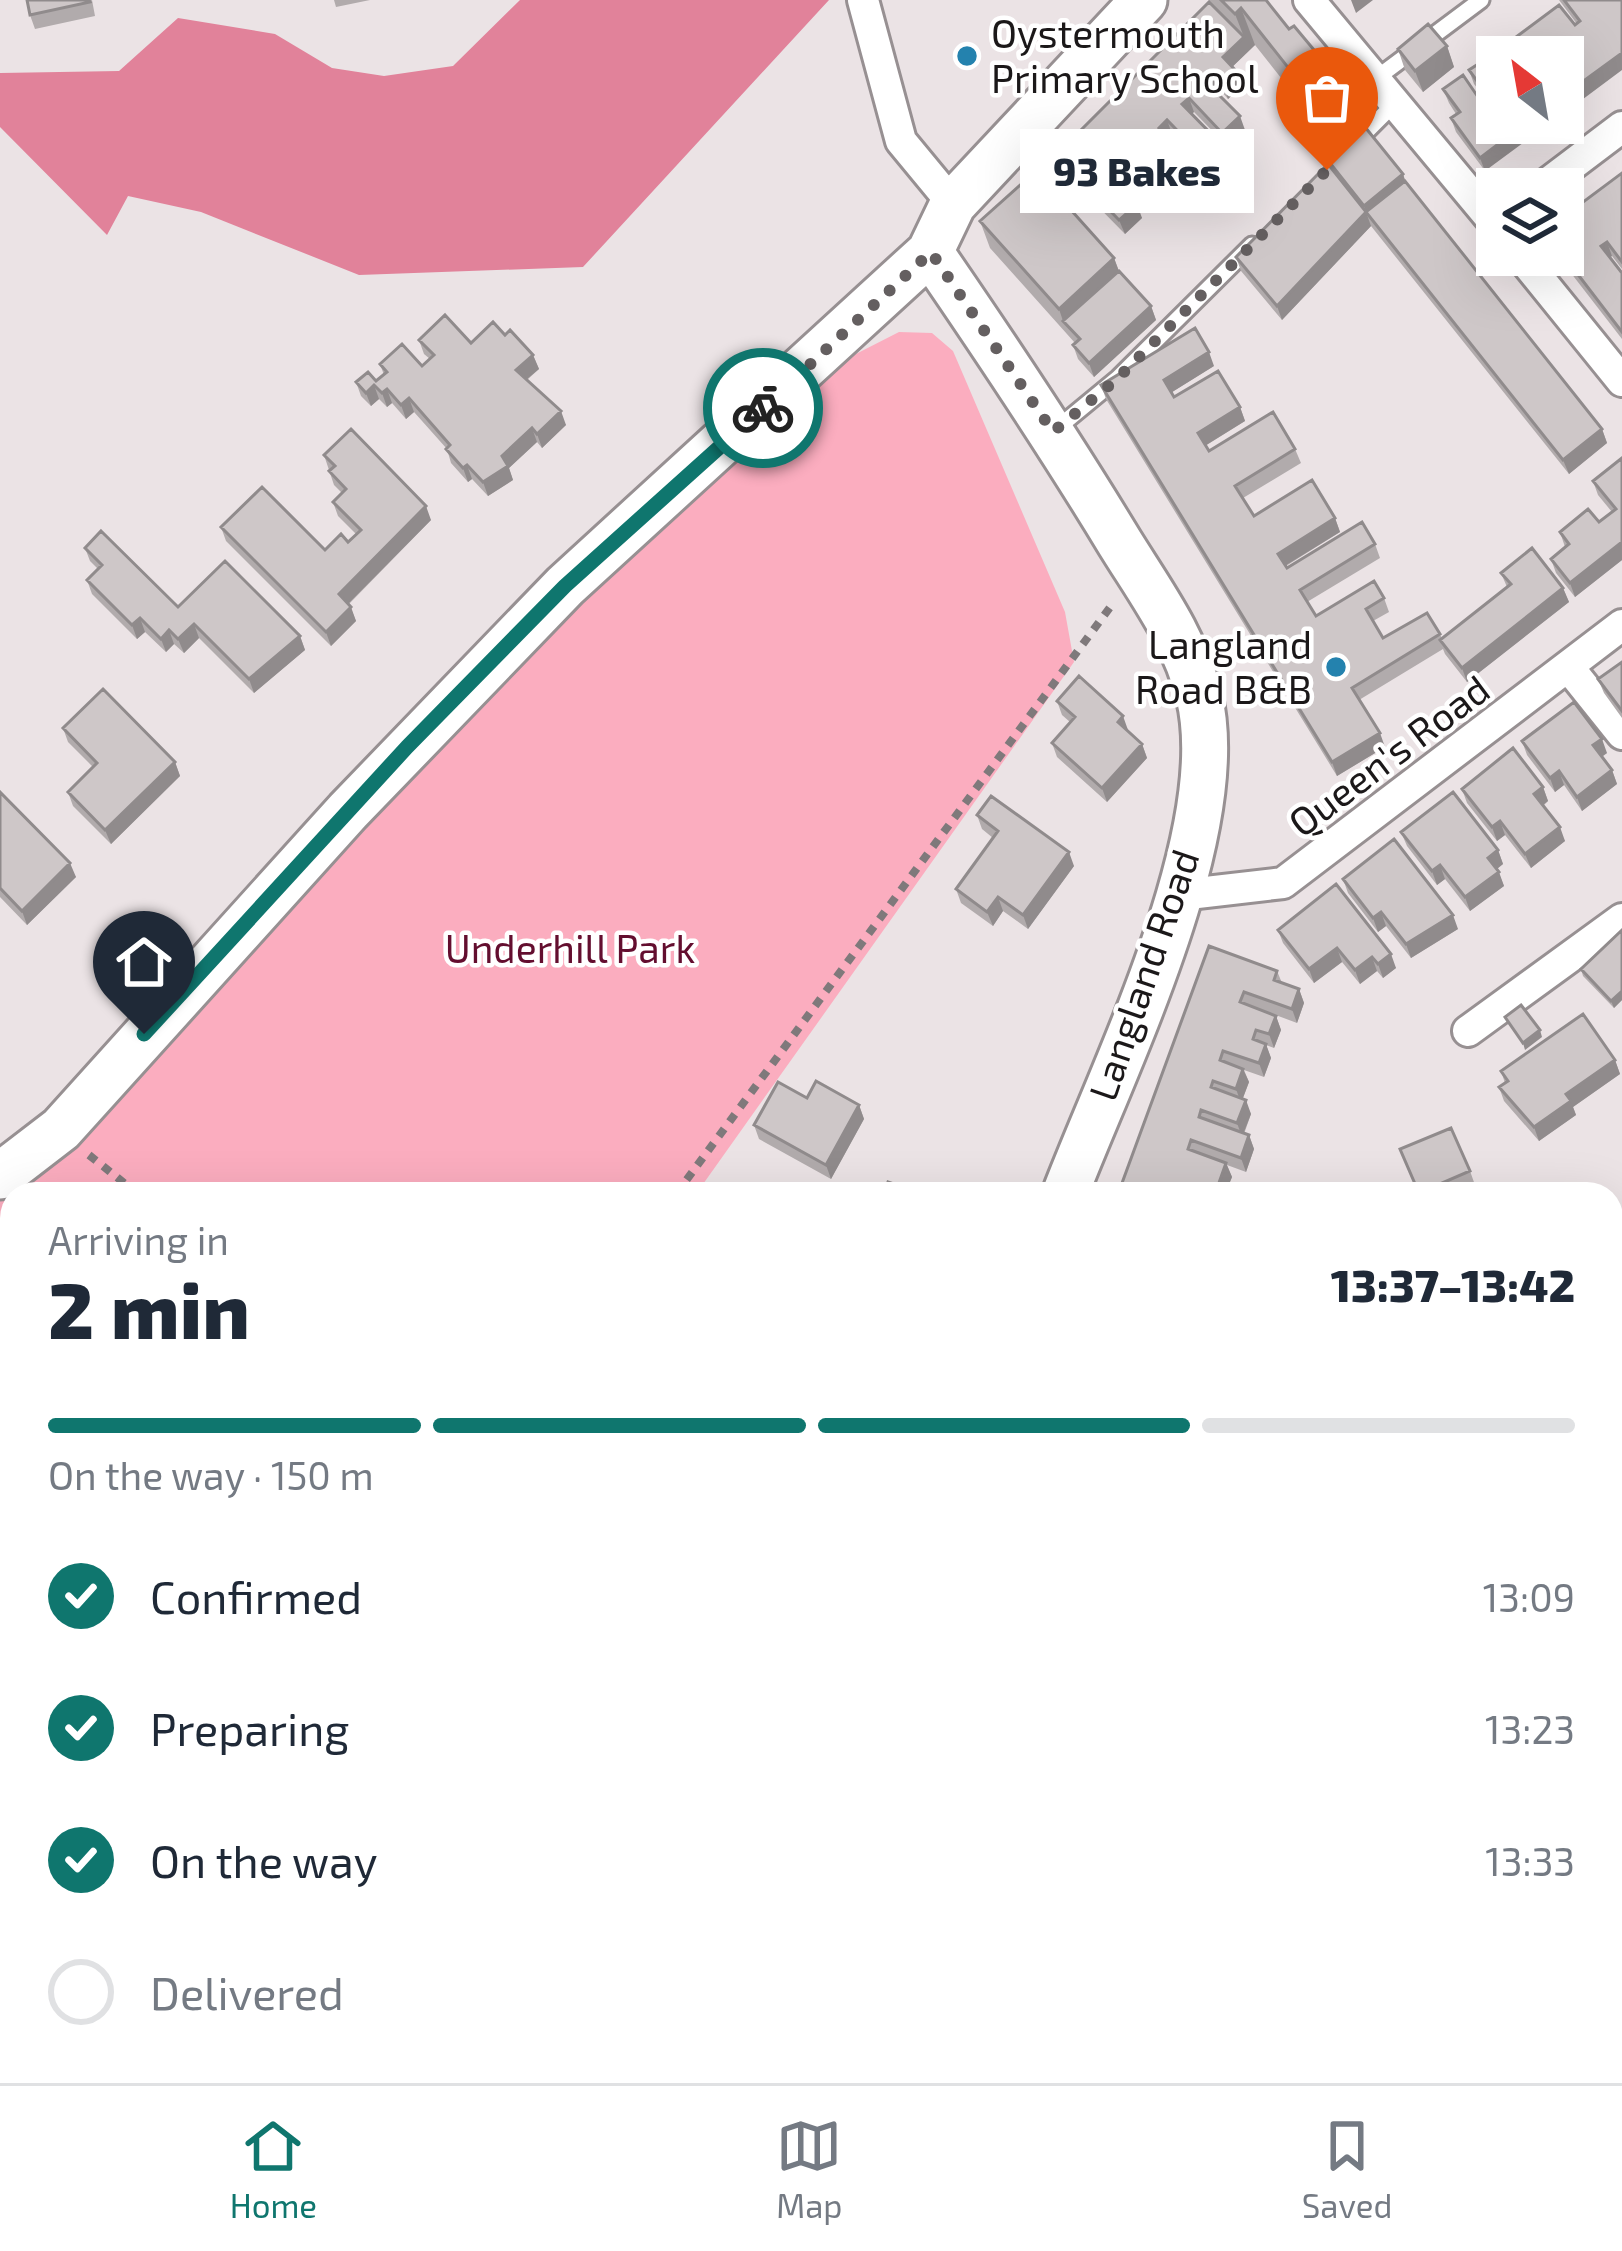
<!DOCTYPE html>
<meta charset="utf-8">
<style>
body{margin:0;font-family:"Exo 2",sans-serif;background:#f6f6f7;color:#1f2937;height:100vh;display:flex;flex-direction:column;font-size:45px;white-space:nowrap}
*{box-sizing:border-box;margin:0}
p{font-size:39px;color:#747a83}
.icon{flex:none;width:66px;height:66px;fill:none;stroke:currentColor;stroke-width:2;stroke-linecap:round;stroke-linejoin:round}
.map{position:relative;flex:1;overflow:hidden}
.side{position:absolute;left:0px;top:1182px;width:1623px;height:903px;display:flex;flex-direction:column;background:#fff;border-radius:36px 36px 0 0;box-shadow:0 12px 48px #0002}
.side>*{flex:none}
.needle{width:78px;rotate:329deg}
.controls{position:absolute;left:1476px;top:36px;display:grid;gap:24px}
.controls a{display:grid;place-items:center;width:108px;height:108px;border-radius:0px;background:#fff;box-shadow:0 12px 48px #0002;font-size:60px}
.pin{position:absolute;display:grid;place-items:center;width:102px;height:102px;color:#fff;margin:-123px -51px;border-radius:50% 50% 50% 0;rotate:-45deg;box-shadow:0 0 12px #0007}
.pin .icon{rotate:45deg}
.courier{position:absolute;display:grid;place-items:center;width:120px;height:120px;margin:-60px;border:9px solid #0f766e;border-radius:50%;background:#fff;color:#222;box-shadow:0 3px 15px #0007}
.bubble{position:absolute;height:84px;border-radius:0px;background:#fff;box-shadow:0 12px 48px #0002;font-size:39px;font-weight:800;line-height:84px;text-align:center}
.overview em{font-style:normal;font-weight:800}
.overview div{display:flex;flex-direction:column-reverse}
.overview{display:flex;align-items:center;justify-content:space-between;height:204px;padding:0 48px}
h1{font-size:78px;font-weight:800;line-height:90px}
.bar{display:grid;grid-template-columns:repeat(4,1fr);gap:18px 12px;align-content:center;height:144px;padding:0 48px}
.bar i{height:15px;border-radius:9px;background:#e0e1e3}
.bar .current{background:#0f766e}
.bar p{grid-column:span 4}
ol{padding:0 48px;list-style:none}
li{display:flex;align-items:center;gap:36px;height:132px}
li p{margin-inline-start:auto}
li .icon{padding:12px;border-radius:50%;background:#0f766e;color:#fff;stroke-width:4}
li:last-child{color:#747a83}
li i{width:66px;height:66px;border:6px solid #e0e1e3;border-radius:50%}
.tabs{display:flex;justify-content:space-around;align-items:center;height:168px;border-top:3px solid #e0e1e3;background:#fff;font-size:33px;color:#747a83}
.tabs a{display:grid;justify-items:center;gap:6px}
.tabs .current{color:#0f766e}
.map>svg:first-child{display:block}
.green{fill:#fbadbf}
.forest{fill:#e1829a}
.lines{fill:none;stroke-linecap:round;stroke-linejoin:round}
.lane-casing{stroke:#979092;stroke-width:21}
.street-casing{stroke:#979092;stroke-width:36}
.secondary-casing{stroke:#979092;stroke-width:51}
.path{stroke:#7f797b;stroke-width:8;stroke-dasharray:9 9;stroke-linecap:butt}
.lane{stroke:#fff;stroke-width:15}
.street{stroke:#fff;stroke-width:30}
.secondary{stroke:#fff;stroke-width:45}
.wall{fill:#b1abac}
.shaded-wall{fill:#908b8c}
.building{fill:#cec7c8;stroke:#908b8c;stroke-width:3}
.done{stroke:#645f60;stroke-width:12;stroke-dasharray:0 21.6}
.route{stroke:#0f766e;stroke-width:15}
.poi-dot{fill:#2482ae;stroke:#fff;stroke-width:4.5}
.labels{text-anchor:middle;stroke-width:9;stroke-linejoin:round;paint-order:stroke}
.poi-label{font-size:39px;fill:#1b1819;stroke:#fff;text-anchor:start}
.street-label{font-size:39px;fill:#1b1819;stroke:#fff}
.park-label{font-size:39px;fill:#630e2f;stroke:#fff}
</style>
<div class="map">
<svg width="1622" height="2083" viewBox="0 0 1622 2083">
<rect width="100%" height="100%" fill="#ebe3e5"/>
<path class="green" d="M899 332 932 333 953 351 1065 612 1074 662 696 1194H12V2073H792L793 2083H0V1190L539 637 850 357Z"/>
<path class="forest" d="M520 0H829L583 267 359 275 201 212 128 196 107 235 0 127V73L119 71 178 18 275 34 332 68 384 76 453 66Z"/>
<g class="lines">
<defs>
<path id="lane" d="M1374 80 1481 0
M1354 144 1393 105
M1055 430 1118 378 1252 245
M1109 2073V2083"/>
<path id="street" d="M863 0 901 141 953 204
M1309 0 1497 226
M1540 189 1622 127
M1520 255 1622 381
M1570 669 1622 734
M1180 895 1283 883 1622 625
M1468 1031 1622 919
M1611 1769 1622 1755
M1485 2081 1488 2073"/>
<path id="secondary" d="M930 252C996 348 1060 444 1120 543 1151 593 1185 638 1199 696 1232 831 1114 1066 1065 1194
M0 1176 61 1129 348 811 565 586 930 252 953 204 1144 0
M1027 2073V2083"/>
</defs>
<use href="#lane" class="lane-casing"/>
<use href="#street" class="street-casing"/>
<use href="#secondary" class="secondary-casing"/>
<path class="path" d="M89 1155 138 1194
M676 1194 1114 602
M875 2073 882 2083"/>
<use href="#lane" class="lane"/>
<use href="#street" class="street"/>
<use href="#secondary" class="secondary"/>
</g>
<path class="wall" d="M92 0 95 16 35 29 30 15Z
M334 0H370L336 7Z
M1209 0H1266L1289 29 1330 69 1343 106 1319 126 1255 45 1232 67 1242 86 1228 99 1221 91 1218 94 1245 130 1228 147 1194 112 1191 114 1222 145 1227 159 1211 174 1172 134 1168 137 1201 179 1186 194 1149 155 1147 157 1176 196 1159 213 1127 180 1121 187 1142 218 1125 234 1061 169 1056 155 1209 2Z
M1559 0H1622L1563 57H1526L1516 37 1577 24Z
M1447 46 1454 67 1423 92 1405 70 1398 49Z
M1469 70 1497 74 1485 171 1456 132 1451 118 1456 114 1449 103 1443 89 1478 97 1482 94 1474 84Z
M1326 158 1403 174 1405 181 1602 429 1607 443 1569 474 1371 226 1282 320 1241 271 1236 257 1328 164Z
M1622 173V269L1612 256 1610 257 1622 273V339L1557 255H1563Z
M980 221 1114 258 1119 271 1151 306 1156 320 1094 377 1078 359 1073 345 1075 343 990 248Z
M505 335 533 355 539 369 527 380 566 425 542 448 537 442 509 468 513 480 488 496 472 479 468 482 451 463 447 449 414 412 406 419 392 403 387 407 379 399 371 406 361 396 356 382 376 381 384 375 380 364 422 366 430 359 424 354 419 340 471 343Z
M1214 366 1172 392 1174 397 1240 407 1245 421 1205 446 1209 451 1295 449 1301 463 1243 498 1254 516 1335 518 1340 532 1286 566 1287 568 1375 544 1380 558 1307 602 1316 616 1384 598 1389 612 1373 621 1383 638 1440 634 1442 639 1507 587 1501 573 1563 588 1569 602 1467 682 1445 654 1443 649 1359 700 1385 747 1337 776 1106 399 1101 385Z
M324 455 431 520 349 604 356 621 331 646 226 541 221 527 325 550 348 542 356 534 338 516 333 502 342 493 334 485Z
M1622 458V560L1575 597 1556 573 1551 559 1565 547 1560 532 1599 522 1612 512 1598 495 1593 481Z
M85 548 178 607 300 636 305 650 254 693 199 638 184 653 174 644 166 652 145 632 137 639 92 594 87 580 98 569 90 561Z
M1622 662V718L1604 693 1598 679Z
M1057 701 1128 730 1142 744 1147 758 1107 802 1057 757 1052 743 1070 722 1062 715Z
M63 728 175 762 180 776 111 844 73 806 68 792 93 767 68 742Z
M1522 741 1607 753 1602 757 1612 770 1617 784 1582 811 1564 785 1555 792 1527 755Z
M1543 787 1548 801 1543 806 1565 841 1531 868 1505 835 1497 841 1467 803 1462 789Z
M0 792 76 877 27 925 0 897Z
M977 815 1074 866 1028 929 1003 911 993 926 961 903 956 889 993 838 982 829Z
M1401 832 1498 850 1503 864 1497 869 1504 886 1470 911 1445 879 1437 885 1407 846Z
M1343 879 1458 929 1411 958 1386 926 1378 932 1348 893Z
M1336 884 1396 968 1383 978 1377 971 1360 984 1342 962 1314 983 1283 943 1278 930Z
M1622 930V1000L1614 1008 1583 976 1581 969Z
M1209 946 1277 971 1282 983 1299 989 1304 1003 1297 1023 1249 1005 1276 1016 1281 1030 1274 1048 1266 1045 1271 1058 1264 1077 1244 1070 1249 1082 1243 1098 1251 1114 1244 1134 1249 1135 1254 1149 1246 1172 1227 1165 1232 1177 1225 1194H1118Z
M1615 1060 1620 1074 1573 1107 1576 1115 1539 1141 1504 1101 1499 1087 1505 1083 1501 1071Z
M807 1098 859 1105 864 1119 831 1179 759 1139 754 1125Z
M1400 1149 1470 1171 1475 1185 1453 1194H1418Z
M1622 1266V1351L1611 1357V1272Z
M1622 1479V1553L1611 1540V1489Z
M1622 1854V1927L1611 1920V1871Z
M1611 1959 1622 1965V2041L1611 2035Z
M1521 2073H1608L1603 2083H1536L1522 2076Z"/>
<path class="shaded-wall" d="M1351 0H1373L1356 13Z
M1241 8 1255 45 1228 71 1223 57 1244 37 1235 14Z
M1447 46 1454 67 1423 92 1415 71Z
M1622 53V70L1563 114V96Z
M1330 69 1343 106 1319 126 1305 89Z
M1237 72 1242 86 1228 99 1223 85Z
M1215 77 1221 91 1213 98 1208 84Z
M1189 98 1194 112 1187 118 1182 104Z
M1240 116 1245 130 1228 147 1222 133Z
M1167 120 1172 134 1164 142 1159 128Z
M1526 123H1550L1485 171 1480 158Z
M1144 141 1149 155 1142 161 1137 147Z
M1222 145 1227 159 1211 174 1206 160Z
M1122 166 1127 180 1116 191 1111 177Z
M1196 166 1201 179 1186 194 1181 180Z
M1403 174 1410 195 1366 212 1364 206Z
M1171 182 1176 196 1159 213 1154 199Z
M1137 204 1142 218 1125 234 1119 220Z
M1366 212 1371 226 1282 320 1277 306Z
M1607 242 1612 256 1606 260 1601 246Z
M1114 258 1124 285 1063 321 1059 309Z
M1151 306 1156 320 1094 377 1089 363Z
M1209 352 1214 366 1169 394 1164 380Z
M533 355 539 369 521 384 516 370Z
M374 385 379 399 371 406 366 393Z
M387 389 392 403 387 407 382 393Z
M409 398 414 412 406 419 401 405Z
M1240 407 1245 421 1203 447 1198 433Z
M561 411 566 425 542 448 537 434Z
M532 428 537 442 509 468 513 480 488 496 483 482 502 456Z
M1602 429 1607 443 1569 474 1563 460Z
M467 465 472 479 468 482 463 468Z
M426 506 431 520 344 608 339 594Z
M1335 518 1340 532 1283 567 1278 554Z
M1622 542V560L1575 597 1570 583Z
M1563 588 1569 602 1467 682 1462 668Z
M351 607 356 621 331 646 326 632Z
M140 618 145 632 137 639 132 625Z
M194 624 199 638 184 653 178 639Z
M169 630 174 644 166 652 161 639Z
M300 636 305 650 254 693 249 679Z
M1123 716 1128 730 1123 736 1118 722Z
M1380 733 1385 747 1337 776 1332 762Z
M1602 739 1607 753 1598 759 1593 745Z
M1142 744 1147 758 1107 802 1102 788Z
M175 762 180 776 111 844 105 830Z
M1612 770 1617 784 1582 811 1577 797Z
M1559 771 1564 785 1555 792 1550 778Z
M1543 787 1548 801 1539 808 1534 794Z
M1500 821 1505 835 1497 841 1492 827Z
M1560 827 1565 841 1531 868 1525 854Z
M1498 850 1503 864 1493 872 1488 858Z
M1069 852 1074 866 1028 929 1023 915Z
M70 863 76 877 27 925 22 911Z
M1440 865 1445 879 1437 885 1432 871Z
M1499 872 1504 886 1470 911 1465 897Z
M998 897 1003 911 993 926 987 912Z
M1381 912 1386 926 1378 932 1373 918Z
M1453 915 1458 929 1411 958 1406 944Z
M1337 948 1342 962 1314 983 1309 969Z
M1391 954 1396 968 1383 978 1378 964Z
M1372 957 1377 971 1360 984 1355 970Z
M1299 989 1304 1003 1297 1023 1292 1009Z
M1622 991V1000L1614 1008 1611 1001Z
M1276 1016 1281 1030 1274 1048 1269 1034Z
M1540 1030 1542 1037 1525 1050 1523 1043Z
M1266 1044 1271 1058 1264 1077 1259 1063Z
M1615 1060 1620 1074 1573 1107 1576 1115 1539 1141 1534 1127 1566 1094Z
M1243 1069 1249 1082 1241 1103 1236 1089Z
M1246 1100 1251 1114 1242 1137 1237 1123Z
M859 1105 864 1119 831 1179 826 1165Z
M1249 1135 1254 1149 1246 1172 1241 1158Z
M1226 1163 1232 1177 1225 1194H1215Z
M1612 1554 1617 1568 1611 1575V1555Z
M1596 2073H1608L1603 2083H1591Z"/>
<path class="building" d="M27 0H89L90 2 30 15Z
M1221 0H1266L1289 29 1294 26 1330 69 1305 89 1241 8 1235 14Z
M1564 0H1622V53L1563 96V57H1531L1516 37 1559 5 1575 25 1580 21Z
M1209 2 1244 37 1223 57 1237 72 1223 85 1215 77 1208 84 1240 116 1222 133 1189 98 1182 104 1222 145 1206 160 1167 120 1159 128 1196 166 1181 180 1144 141 1137 147 1171 182 1154 199 1122 166 1111 177 1137 204 1119 220 1056 155Z
M1428 24 1447 46 1415 71 1398 49Z
M1511 42 1521 57H1497V60L1493 54Z
M1486 59 1497 74V123H1526L1480 158 1451 118 1460 112 1443 89 1463 75 1478 97 1485 92 1469 70Z
M1365 127 1403 174 1364 206 1326 158Z
M1328 164 1366 212 1405 181 1602 429 1563 460 1366 212 1277 306 1236 257Z
M1036 171 1114 258 1059 309 980 221Z
M1622 173V262L1607 242 1601 246 1622 273V332L1563 255V217Z
M1119 271 1151 306 1089 363 1073 345 1080 339 1063 321Z
M445 315 471 343 493 322 505 335 510 330 533 355 516 370 561 411 537 434 532 428 502 456 508 466 483 482 467 465 463 468 446 449 450 445 409 398 401 405 387 389 382 393 374 385 366 393 356 382 368 372 376 381 387 372 380 364 402 344 422 366 434 355 419 340Z
M1195 328 1209 352 1164 380 1174 397 1218 371 1240 407 1198 433 1209 451 1273 412 1295 449 1235 486 1254 516 1312 480 1335 518 1278 554 1287 568 1362 522 1375 544 1300 590 1316 616 1374 581 1384 598 1366 609 1383 638 1427 613 1440 634 1352 688 1380 733 1332 762 1101 385Z
M351 429 426 506 339 594 351 607 326 632 221 527 262 487 325 550 341 534 348 542 361 530 333 502 346 489 329 471 335 466 324 455Z
M1622 458V542L1570 583 1551 559 1569 544 1560 532 1588 509 1599 522 1616 509 1593 481Z
M101 531 178 607 225 561 300 636 249 679 194 624 178 639 169 630 161 639 140 618 132 625 87 580 102 565 85 548Z
M1532 548 1563 588 1462 668 1440 640 1511 584 1501 573Z
M1622 662V711L1598 679Z
M1079 676 1123 716 1118 722 1142 744 1102 788 1052 743 1075 717 1057 701Z
M103 689 175 762 105 830 68 792 97 763 63 728Z
M1574 702 1602 739 1593 745 1612 770 1577 797 1559 771 1550 778 1522 741Z
M1513 748 1543 787 1534 794 1560 827 1525 854 1500 821 1492 827 1462 789Z
M0 792 70 863 22 911 0 888Z
M1453 792 1498 850 1488 858 1499 872 1465 897 1440 865 1432 871 1401 832Z
M991 796 1069 852 1023 915 998 897 987 912 956 889 998 831 977 815Z
M1394 839 1453 915 1406 944 1381 912 1373 918 1343 879Z
M1336 884 1391 954 1378 964 1372 957 1355 970 1337 948 1309 969 1278 930Z
M1622 930V991L1611 1001 1581 969Z
M1209 946 1277 971 1274 980 1299 989 1292 1009 1244 992 1240 1002 1276 1016 1269 1034 1256 1030 1253 1039 1266 1044 1259 1063 1223 1051 1220 1060 1243 1069 1236 1089 1213 1081 1211 1087 1246 1100 1237 1123 1201 1110 1199 1117 1249 1135 1241 1158 1191 1140 1188 1149 1226 1163 1215 1194H1200L1174 1185 1171 1194H1118Z
M1521 1005 1540 1030 1523 1043 1505 1017Z
M1583 1014 1615 1060 1566 1094 1571 1101 1534 1127 1499 1087 1508 1081 1501 1071Z
M816 1081 859 1105 826 1165 754 1125 778 1082 807 1098Z
M1451 1128 1470 1171 1419 1193 1400 1149Z
M888 1182 922 1194H884Z
M1622 1266V1335L1611 1340V1272Z
M1622 1479V1545L1611 1532V1489Z
M1622 1854V1917L1611 1910V1871Z
M1611 1959 1622 1965V2018L1617 2027 1611 2024Z
M1297 2073H1355L1353 2078 1373 2083H1295Z
M1539 2073H1596L1591 2083H1559Z"/>
<g class="lines">
<path class="done" d="M763 408 931 252 1053 432 1118 378 1327 170"/>
<path class="route" d="M144 1034 407 747 565 586 763 408"/>
</g>
<g class="poi-dot">
<circle cx="967" cy="56" r="12"/>
<circle cx="1336" cy="667" r="12"/>
</g>
<g class="labels">
<g class="poi-label">
<text x="991" y="48">Oystermouth<tspan x="991" dy="45">Primary School</tspan></text>
<text x="1312" y="659" text-anchor="end">Langland<tspan x="1312" dy="45">Road B&amp;B</tspan></text>
</g>
<g class="street-label">
<text transform="translate(1389 756) rotate(-37)" y="14">Queen's Road</text>
<text transform="translate(1144 975) rotate(-71)" y="14">Langland Road</text>
</g>
<g class="park-label">
<text x="570" y="963">Underhill Park</text>
</g>
</g>
</svg>
<div class="controls">
<a><svg class="needle" viewBox="-14 -14 28 28"><path d="M0-13l5 13h-10z" fill="#e53935"/><path d="M0 13l5-13h-10z" fill="#747a83"/></svg></a>
<a><svg class="icon" aria-label="layers" viewBox="0 0 24 24"><path d="M12 4l9 5-9 5-9-5zM3 14l9 5 9-5"/></svg></a>
</div>
<div class="pin" style="left:1327px;top:170px;background:#ea580c"><svg class="icon" aria-label="bag" viewBox="0 0 24 24"><path d="M5 8h14l-1 12H6zM9 8a3 3 0 0 1 6 0"/></svg></div>
<div class="pin" style="left:144px;top:1034px;background:#1f2937"><svg class="icon" aria-label="home" viewBox="0 0 24 24"><path d="M3 11l9-7 9 7M6 9v11h12V9"/></svg></div>
<div class="courier" style="left:763px;top:408px"><svg class="icon" aria-label="bike" viewBox="0 0 24 24"><circle cx="6" cy="16" r="4"/><circle cx="18" cy="16" r="4"/><path d="M6 16l4-8h5l3 8M10 8l3 8H6M13 5h3"/></svg></div>
<div class="bubble" style="left:1020px;top:129px;width:234px">93 Bakes</div>
<section class="side">
<div class="overview"><div><h1>2 min</h1><p>Arriving in</p></div><em>13:37–13:42</em></div>
<div class="bar"><i class="current"></i><i class="current"></i><i class="current"></i><i></i><p>On the way · 150 m</p></div>
<ol>
<li><svg class="icon" aria-label="check" viewBox="0 0 24 24"><path d="M5 12l5 5 9-10"/></svg>Confirmed<p>13:09</p></li>
<li><svg class="icon" aria-label="check" viewBox="0 0 24 24"><path d="M5 12l5 5 9-10"/></svg>Preparing<p>13:23</p></li>
<li><svg class="icon" aria-label="check" viewBox="0 0 24 24"><path d="M5 12l5 5 9-10"/></svg>On the way<p>13:33</p></li>
<li><i></i>Delivered</li>
</ol>
</section>
</div>
<nav class="tabs">
<a class="current"><svg class="icon" aria-label="home" viewBox="0 0 24 24"><path d="M3 11l9-7 9 7M6 9v11h12V9"/></svg>Home</a>
<a><svg class="icon" aria-label="map" viewBox="0 0 24 24"><path d="M3 6l6-2 6 2 6-2v14l-6 2-6-2-6 2zM9 4v14M15 6v14"/></svg>Map</a>
<a><svg class="icon" aria-label="saved" viewBox="0 0 24 24"><path d="M7 4h10v16l-5-4-5 4z"/></svg>Saved</a>
</nav>
